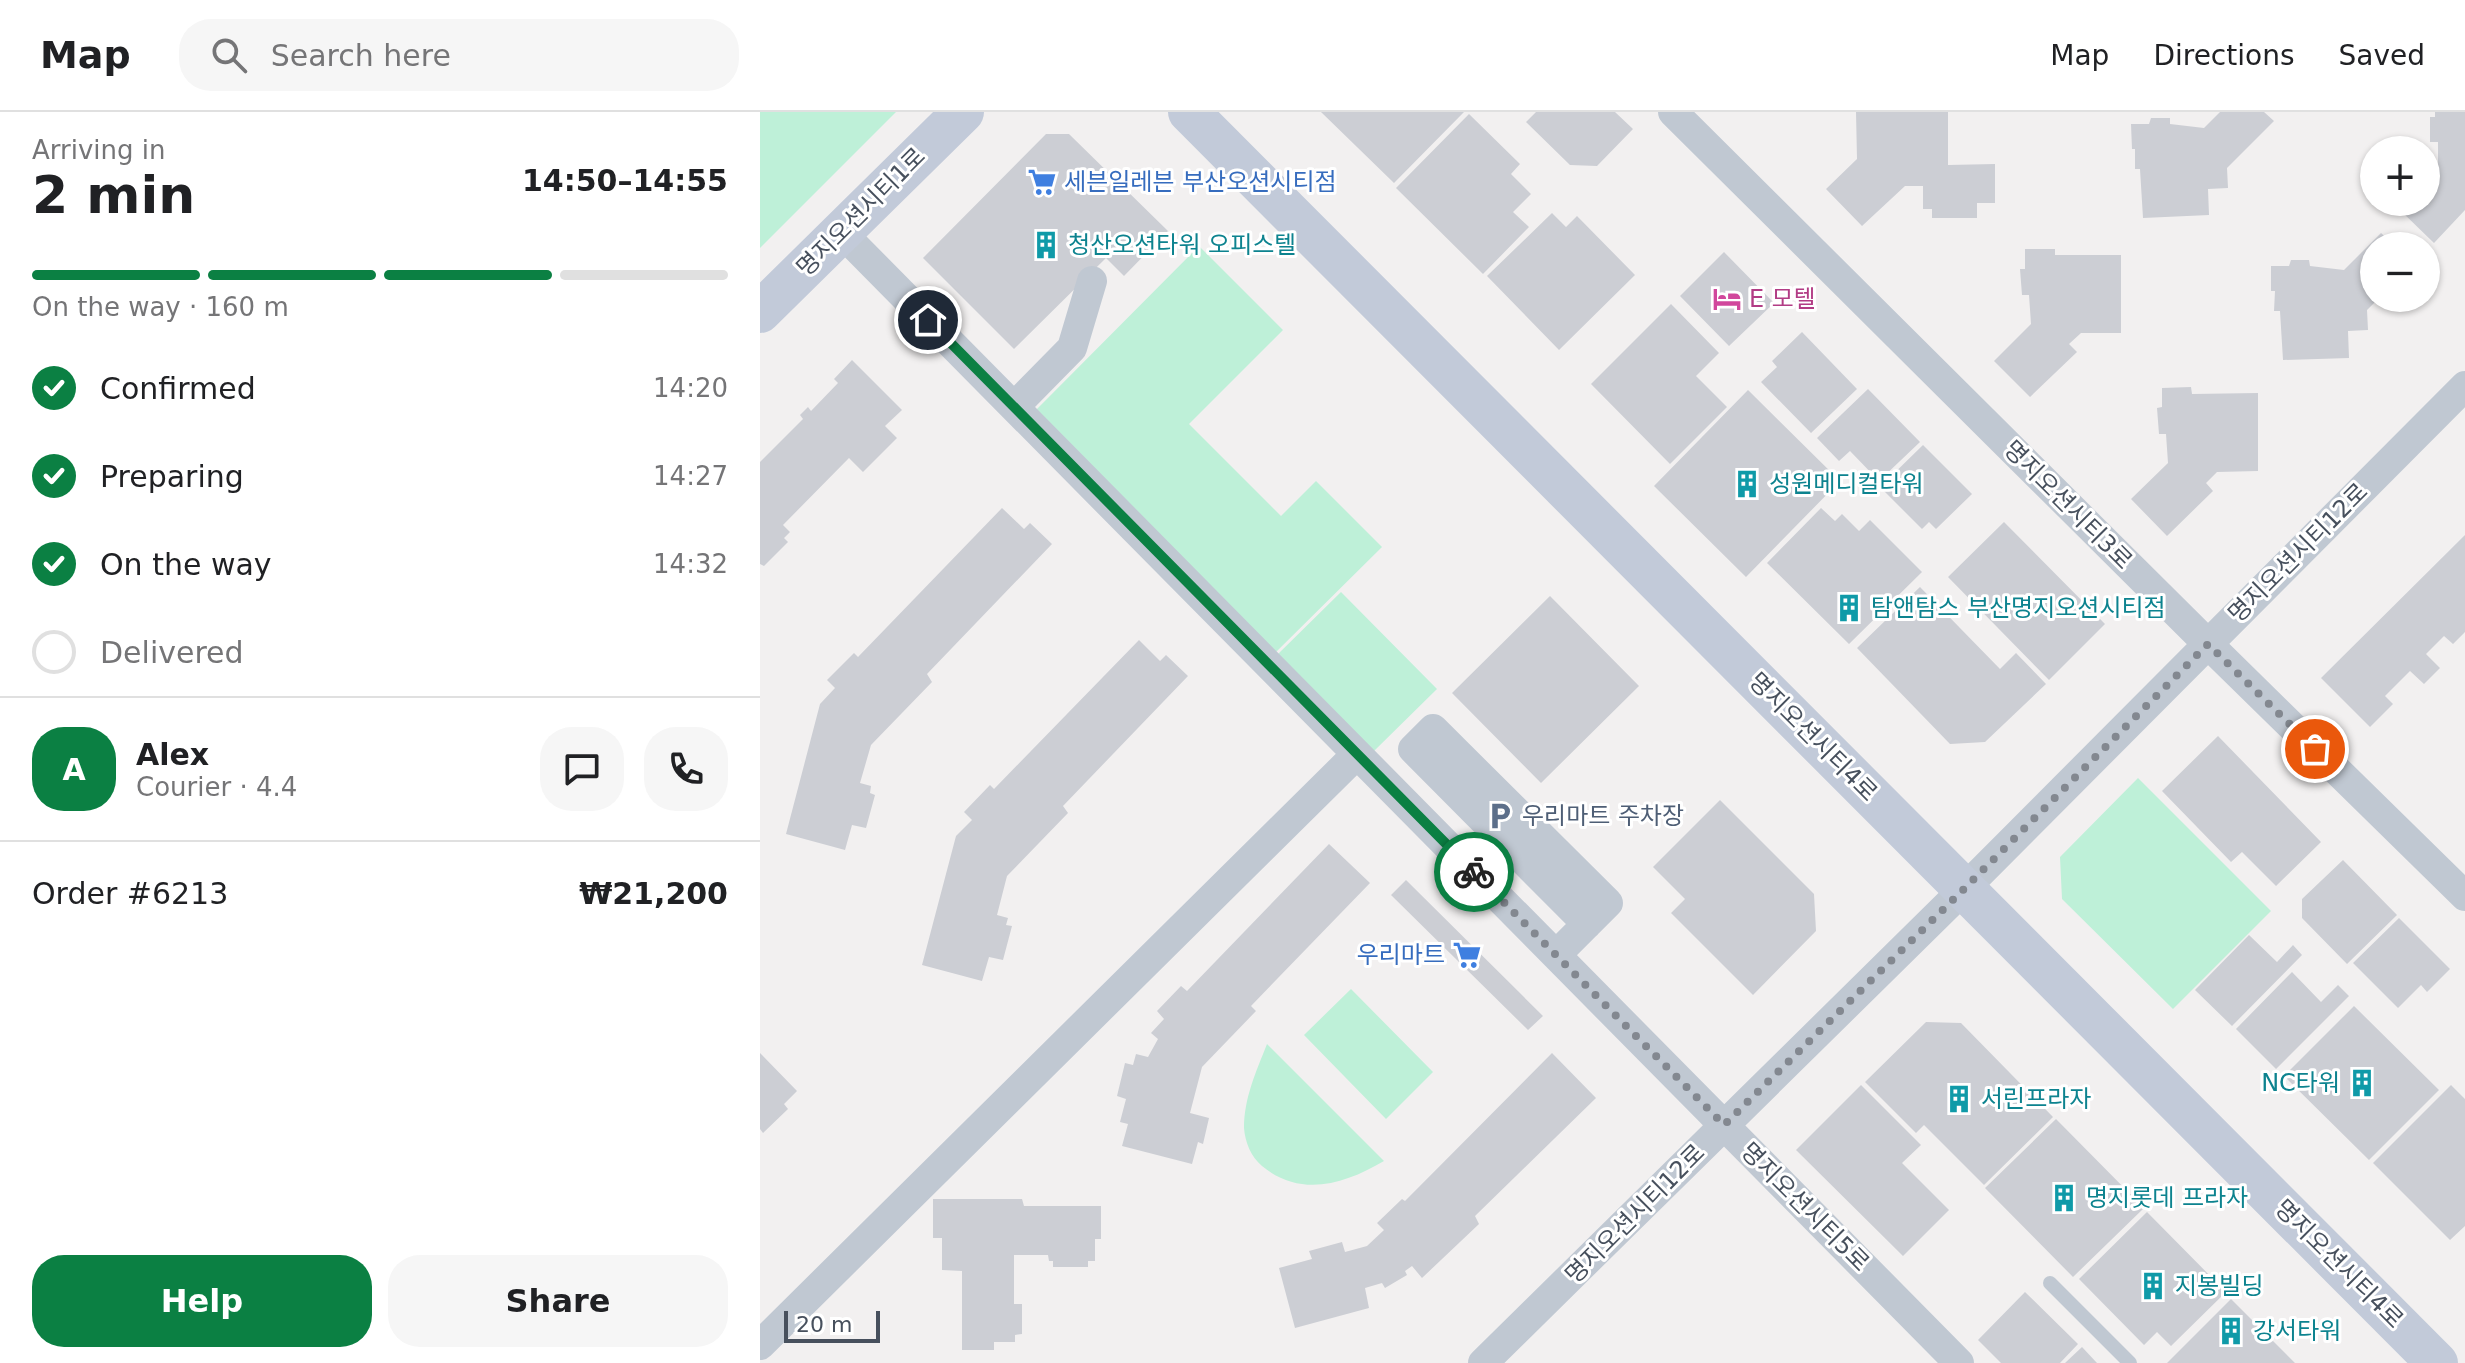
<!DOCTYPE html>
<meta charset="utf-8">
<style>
body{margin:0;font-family:"DejaVu Sans","Noto Sans KR",sans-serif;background:#f6f6f6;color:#202124;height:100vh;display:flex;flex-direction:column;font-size:30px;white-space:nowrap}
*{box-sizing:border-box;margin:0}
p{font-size:26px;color:#757577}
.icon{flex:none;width:44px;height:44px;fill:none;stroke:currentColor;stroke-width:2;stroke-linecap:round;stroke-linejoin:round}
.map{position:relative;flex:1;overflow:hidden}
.drawer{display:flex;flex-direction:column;background:#fff;width:760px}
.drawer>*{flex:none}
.fabs{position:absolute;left:1600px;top:24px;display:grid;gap:16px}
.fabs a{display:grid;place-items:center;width:80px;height:80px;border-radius:50%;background:#fff;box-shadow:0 2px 6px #0004;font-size:40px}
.scale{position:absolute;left:24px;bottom:20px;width:96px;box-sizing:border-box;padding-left:8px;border:4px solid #47505d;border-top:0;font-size:22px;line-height:28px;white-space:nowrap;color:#47505d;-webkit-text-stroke:6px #fff;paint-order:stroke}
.pin{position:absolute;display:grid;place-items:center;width:68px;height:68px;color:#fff;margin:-34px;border:4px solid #fff;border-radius:50%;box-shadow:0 2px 8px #0007}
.courier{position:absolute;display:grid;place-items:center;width:80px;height:80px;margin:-40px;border:6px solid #0b8043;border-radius:50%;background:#fff;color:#222;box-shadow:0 2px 10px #0007}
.headline em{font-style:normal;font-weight:800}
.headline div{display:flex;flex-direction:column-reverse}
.headline{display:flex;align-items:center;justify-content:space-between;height:136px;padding:0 32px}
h1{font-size:52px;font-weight:800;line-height:60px}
.bar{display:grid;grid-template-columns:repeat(4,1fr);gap:12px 8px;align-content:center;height:96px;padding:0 32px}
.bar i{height:10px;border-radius:6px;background:#e0e0e0}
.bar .selected{background:#0b8043}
.bar p{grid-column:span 4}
.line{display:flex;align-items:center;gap:20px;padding:0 32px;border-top:2px solid #e0e0e0}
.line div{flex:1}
.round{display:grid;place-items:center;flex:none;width:84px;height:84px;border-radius:32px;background:#f6f6f6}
ol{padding:0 32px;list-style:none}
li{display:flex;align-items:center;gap:24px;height:88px}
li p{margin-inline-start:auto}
li .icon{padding:8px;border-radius:50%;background:#0b8043;color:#fff;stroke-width:4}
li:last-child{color:#757577}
li i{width:44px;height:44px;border:4px solid #e0e0e0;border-radius:50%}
.cta{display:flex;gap:16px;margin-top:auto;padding:16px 32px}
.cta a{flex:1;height:92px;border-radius:32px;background:#0b8043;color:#fff;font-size:32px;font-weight:800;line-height:92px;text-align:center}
.cta a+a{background:#f6f6f6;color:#202124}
header{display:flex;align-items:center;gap:48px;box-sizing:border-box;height:112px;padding:0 40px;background:#fff;border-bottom:2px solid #e0e0e0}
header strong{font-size:38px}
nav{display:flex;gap:44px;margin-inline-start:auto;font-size:28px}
.search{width:560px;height:72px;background:#f6f6f6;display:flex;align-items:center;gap:20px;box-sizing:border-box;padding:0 28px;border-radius:32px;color:#757577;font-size:30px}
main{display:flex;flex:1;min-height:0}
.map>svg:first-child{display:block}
.green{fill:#bef0d8}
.building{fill:#ccced4}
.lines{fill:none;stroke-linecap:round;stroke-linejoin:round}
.lane{stroke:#c0c8d2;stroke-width:14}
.street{stroke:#c0c8d2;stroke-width:30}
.secondary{stroke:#c2cad9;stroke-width:42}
.done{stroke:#838890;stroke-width:8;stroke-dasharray:0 14.4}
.route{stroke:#0b8043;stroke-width:10}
.labels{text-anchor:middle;stroke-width:6;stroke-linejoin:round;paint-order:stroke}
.shop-label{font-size:24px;fill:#366cbe;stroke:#fff;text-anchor:start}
.street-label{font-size:24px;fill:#47505d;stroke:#fff}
.culture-label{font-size:24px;fill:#0d838f;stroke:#fff;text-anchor:start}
.hotel-label{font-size:24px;fill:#b23c85;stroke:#fff;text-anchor:start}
.service-label{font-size:24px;fill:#4e5e75;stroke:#fff;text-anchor:start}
</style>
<header>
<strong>Map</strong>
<div class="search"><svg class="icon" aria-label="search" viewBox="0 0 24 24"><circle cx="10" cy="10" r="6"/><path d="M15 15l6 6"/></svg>Search here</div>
<nav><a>Map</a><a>Directions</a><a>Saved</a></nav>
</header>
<main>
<section class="drawer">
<div class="headline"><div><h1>2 min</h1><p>Arriving in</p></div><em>14:50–14:55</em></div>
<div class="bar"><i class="selected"></i><i class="selected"></i><i class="selected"></i><i></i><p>On the way · 160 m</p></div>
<ol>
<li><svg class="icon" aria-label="check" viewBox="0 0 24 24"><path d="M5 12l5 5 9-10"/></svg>Confirmed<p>14:20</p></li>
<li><svg class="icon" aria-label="check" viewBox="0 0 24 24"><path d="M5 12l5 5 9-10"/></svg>Preparing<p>14:27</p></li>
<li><svg class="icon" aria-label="check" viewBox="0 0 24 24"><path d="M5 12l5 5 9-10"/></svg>On the way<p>14:32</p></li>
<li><i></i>Delivered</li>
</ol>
<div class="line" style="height:144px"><b class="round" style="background:#0b8043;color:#fff">A</b><div><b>Alex</b><p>Courier · 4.4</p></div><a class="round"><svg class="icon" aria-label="chat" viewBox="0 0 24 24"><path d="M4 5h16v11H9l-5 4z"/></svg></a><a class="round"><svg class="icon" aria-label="phone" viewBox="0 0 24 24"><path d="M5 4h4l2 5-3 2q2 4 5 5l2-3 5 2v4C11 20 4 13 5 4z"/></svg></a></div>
<div class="line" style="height:104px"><div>Order #6213</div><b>₩21,200</b></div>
<div class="cta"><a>Help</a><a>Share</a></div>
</section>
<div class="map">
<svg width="1705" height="1251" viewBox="0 0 1705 1251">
<rect width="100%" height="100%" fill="#f2f0f0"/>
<path class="green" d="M0 0H136L0 136Z
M439 134 523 218 429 312 521 404 556 369 622 435 515 541 274 300Z
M581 480 677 577 614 639 518 542Z
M1378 666 1511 799 1413 897 1302 787 1300 745Z
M591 877 673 960 626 1007 544 923Z
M507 932 624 1049C585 1072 541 1086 502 1054 491 1045 485 1030 484 1016 484 986 496 960 507 932Z"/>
<path class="building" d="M561 0H704L634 71Z
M776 0H855L873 17 837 54 810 53 766 10Z
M1096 0H1188V53L1235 52V91H1217V106H1172V97H1163V74H1145L1102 114 1066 77 1097 47Z
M1460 0H1504L1514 9 1467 56 1468 76 1448 77 1449 103 1383 106 1380 57H1375V37H1372L1371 12H1389L1391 6H1410V12L1444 16Z
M1675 0H1705V98L1674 131 1642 100 1651 90H1666V74L1678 62V30H1670V5H1675Z
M709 2 760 52 751 62 771 82 753 100 769 115 723 162 636 76Z
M286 22H309L408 119 364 164 346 146 254 237 163 146Z
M792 101 806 115 817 104 875 163 799 238 727 164Z
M1621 121 1635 134H1614V186H1619L1607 198 1608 218 1588 219 1589 246 1523 248 1520 199H1514L1515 179H1511V154H1529L1531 148H1549L1550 154 1584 158Z
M1265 137H1295V143H1361V221H1321L1309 232 1317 240 1270 285 1234 249 1271 212 1269 183H1262L1260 157H1265Z
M964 140 1014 191 969 234 920 184Z
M911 192 959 241 936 264 967 295 910 352 831 272Z
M1042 220 1097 277 1051 321 1001 270 1017 255 1012 249Z
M92 248 142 298 125 314 137 326 103 360 89 346 23 413 30 420 24 426 28 430 4 454 0 452V350L43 307 40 303 48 295 51 299 78 271 74 267Z
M1431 275 1432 282 1498 281V359L1457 360 1446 371 1453 379 1407 424 1371 387 1408 351 1406 322H1399L1397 296 1402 295V276Z
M1108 277 1160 330 1119 369 1090 339 1079 349 1057 326Z
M988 278 1080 369 986 465 894 374Z
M1163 333 1212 382 1176 417 1169 410 1162 417 1120 375Z
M242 396 264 417 270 411 292 432 167 562 172 570 111 633 100 671 111 674 110 681 115 683 106 716 92 713 85 738 26 722 60 592 75 576 67 568 94 541 98 545Z
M1061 396 1075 409 1082 402 1099 419 1110 408 1162 460 1089 532 1007 451Z
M1244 410 1345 512 1289 568 1188 465Z
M1705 423V520L1693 532 1684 524 1666 542 1680 556 1664 572 1650 559 1625 584 1633 592 1610 615 1561 566Z
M1160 475 1240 557 1256 541 1286 572 1225 630 1190 632 1097 536Z
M790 484 879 574 781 671 692 581Z
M379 528 400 549 406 543 428 564 303 694 308 701 247 764 237 803 248 806 246 813 252 814 243 848 229 845 222 869 162 853 196 724 212 708 204 700 230 673 234 677Z
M1458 624 1561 730 1516 774 1482 740 1471 750 1402 679Z
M960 688 1054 782 1056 819 993 883 911 801 925 787 893 755Z
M569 732 610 771 491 894 496 899 442 955 430 1001 449 1006 443 1032 438 1030 432 1052 362 1034 368 1012 360 1010 366 987 357 984 365 951 373 953 376 942 388 945 398 927 391 921 404 907 397 899 421 874 427 879Z
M1583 748 1637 803 1587 852 1542 806V787Z
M646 768 783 904 768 918 631 783Z
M1639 806 1690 857 1667 880 1661 873 1638 896 1593 851Z
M1489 823 1517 850 1533 833 1542 843 1472 914 1435 878Z
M1532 860 1561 890 1578 873 1589 884 1516 957 1476 917Z
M1594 894 1679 978 1609 1048 1524 964Z
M1166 910 1201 911 1293 1005 1224 1073 1164 1013 1156 1021 1105 970Z
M0 941 37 979 24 992 28 997 3 1021 0 1017Z
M792 941 836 986 715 1104 719 1112 662 1166 652 1154 645 1159 647 1163 625 1176 622 1171 605 1176 609 1196 535 1216 519 1156 552 1147 549 1139 582 1130 585 1140 607 1134 624 1118 617 1111 642 1087 645 1089Z
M1101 973 1161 1033 1142 1051 1189 1098 1143 1144 1036 1038Z
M1691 973 1705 987V1114L1690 1128 1613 1051Z
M1296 1007 1384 1096 1313 1165 1225 1076Z
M173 1087H262L264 1094H341V1127H335V1149H328V1155H293V1149H289L288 1143H254V1192H262V1222L255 1223V1230H234V1238H202V1159L182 1158V1126H173Z
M1387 1100 1466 1180 1411 1234 1397 1220 1384 1233 1319 1167Z
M1265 1180 1318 1232 1300 1251H1241L1218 1228Z
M1471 1187 1535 1251H1407Z
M1322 1235 1337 1251H1305Z"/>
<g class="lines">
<path class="lane" d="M1290 1171 1370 1251"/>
<path class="street" d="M913 0 1448 532 1705 784
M81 120 1199 1251
M254 295 312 236 332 169
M796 843 848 791 673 617 653 637 827 812
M0 1233 597 642
M723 1251 1204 777 1705 274"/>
<path class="secondary" d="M429 0 1677 1251
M0 200 203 0"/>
</g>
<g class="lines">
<path class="done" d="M714 760 964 1013 1204 777 1448 532 1555 637"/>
<path class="route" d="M168 208 714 760"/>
</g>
<defs>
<symbol id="supermarket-bare" viewBox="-9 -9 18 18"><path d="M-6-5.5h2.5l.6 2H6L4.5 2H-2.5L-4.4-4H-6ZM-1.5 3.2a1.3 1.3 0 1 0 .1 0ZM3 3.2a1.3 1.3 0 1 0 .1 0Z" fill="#3f7fe0" stroke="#fff" stroke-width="2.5" paint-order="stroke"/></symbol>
<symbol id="building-bare" viewBox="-9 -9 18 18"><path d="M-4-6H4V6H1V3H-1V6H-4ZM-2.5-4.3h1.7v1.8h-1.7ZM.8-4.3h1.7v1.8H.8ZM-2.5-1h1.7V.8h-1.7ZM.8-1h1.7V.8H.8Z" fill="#0f9aa8" stroke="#fff" stroke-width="2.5" paint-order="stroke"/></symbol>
<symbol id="hotel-bare" viewBox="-9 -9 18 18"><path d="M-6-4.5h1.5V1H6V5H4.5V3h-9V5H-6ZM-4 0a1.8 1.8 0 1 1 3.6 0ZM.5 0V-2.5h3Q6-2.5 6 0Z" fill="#d1479c" stroke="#fff" stroke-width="2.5" paint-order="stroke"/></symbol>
<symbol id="parking-bare" viewBox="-9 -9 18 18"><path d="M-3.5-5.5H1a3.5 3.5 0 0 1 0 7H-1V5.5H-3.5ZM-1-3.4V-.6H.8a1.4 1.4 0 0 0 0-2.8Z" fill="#5c6f8a" stroke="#fff" stroke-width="2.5" paint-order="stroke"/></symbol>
</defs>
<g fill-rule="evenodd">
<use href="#supermarket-bare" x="262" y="50" width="40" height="40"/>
<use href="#building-bare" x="266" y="113" width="40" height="40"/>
<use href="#hotel-bare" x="947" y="167" width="40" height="40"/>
<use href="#building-bare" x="967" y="352" width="40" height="40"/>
<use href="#building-bare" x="1069" y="476" width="40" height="40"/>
<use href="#parking-bare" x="720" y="684" width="40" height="40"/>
<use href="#supermarket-bare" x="687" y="823" width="40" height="40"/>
<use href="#building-bare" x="1582" y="951" width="40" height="40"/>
<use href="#building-bare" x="1179" y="967" width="40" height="40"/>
<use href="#building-bare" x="1284" y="1066" width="40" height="40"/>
<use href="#building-bare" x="1373" y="1154" width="40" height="40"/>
<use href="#building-bare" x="1451" y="1199" width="40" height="40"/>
</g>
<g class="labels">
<g class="shop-label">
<text x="304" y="78">세븐일레븐 부산오션시티점</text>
<text x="685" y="851" text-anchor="end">우리마트</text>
</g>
<g class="street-label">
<text transform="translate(101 100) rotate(-45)" y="8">명지오션시티1로</text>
<text transform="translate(1308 393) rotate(45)" y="8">명지오션시티3로</text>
<text transform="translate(1538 441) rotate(-45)" y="8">명지오션시티12로</text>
<text transform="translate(1053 625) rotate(45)" y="8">명지오션시티4로</text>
<text transform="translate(1045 1095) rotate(45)" y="8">명지오션시티5로</text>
<text transform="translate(875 1102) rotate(-45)" y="8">명지오션시티12로</text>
<text transform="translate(1579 1152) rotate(45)" y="8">명지오션시티4로</text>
</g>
<g class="culture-label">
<text x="308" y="141">청산오션타워 오피스텔</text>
<text x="1009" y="380">성원메디컬타워</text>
<text x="1111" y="504">탐앤탐스 부산명지오션시티점</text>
<text x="1580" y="979" text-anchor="end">NC타워</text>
<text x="1221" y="995">서린프라자</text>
<text x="1326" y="1094">명지롯데 프라자</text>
<text x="1415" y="1182">지봉빌딩</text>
<text x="1493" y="1227">강서타워</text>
</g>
<g class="hotel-label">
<text x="989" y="195">E 모텔</text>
</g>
<g class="service-label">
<text x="762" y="712">우리마트 주차장</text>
</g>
</g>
</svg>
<div class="fabs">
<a>+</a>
<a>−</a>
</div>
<div class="scale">20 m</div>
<div class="pin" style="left:1555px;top:637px;background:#ea580c"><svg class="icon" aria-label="bag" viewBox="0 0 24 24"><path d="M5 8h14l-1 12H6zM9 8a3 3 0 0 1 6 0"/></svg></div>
<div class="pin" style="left:168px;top:208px;background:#1f2937"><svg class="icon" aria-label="home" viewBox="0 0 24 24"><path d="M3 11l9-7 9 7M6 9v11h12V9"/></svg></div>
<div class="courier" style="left:714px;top:760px"><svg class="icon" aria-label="bike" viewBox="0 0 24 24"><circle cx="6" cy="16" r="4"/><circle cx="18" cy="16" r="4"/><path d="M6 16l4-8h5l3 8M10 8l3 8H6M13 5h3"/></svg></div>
</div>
</main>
